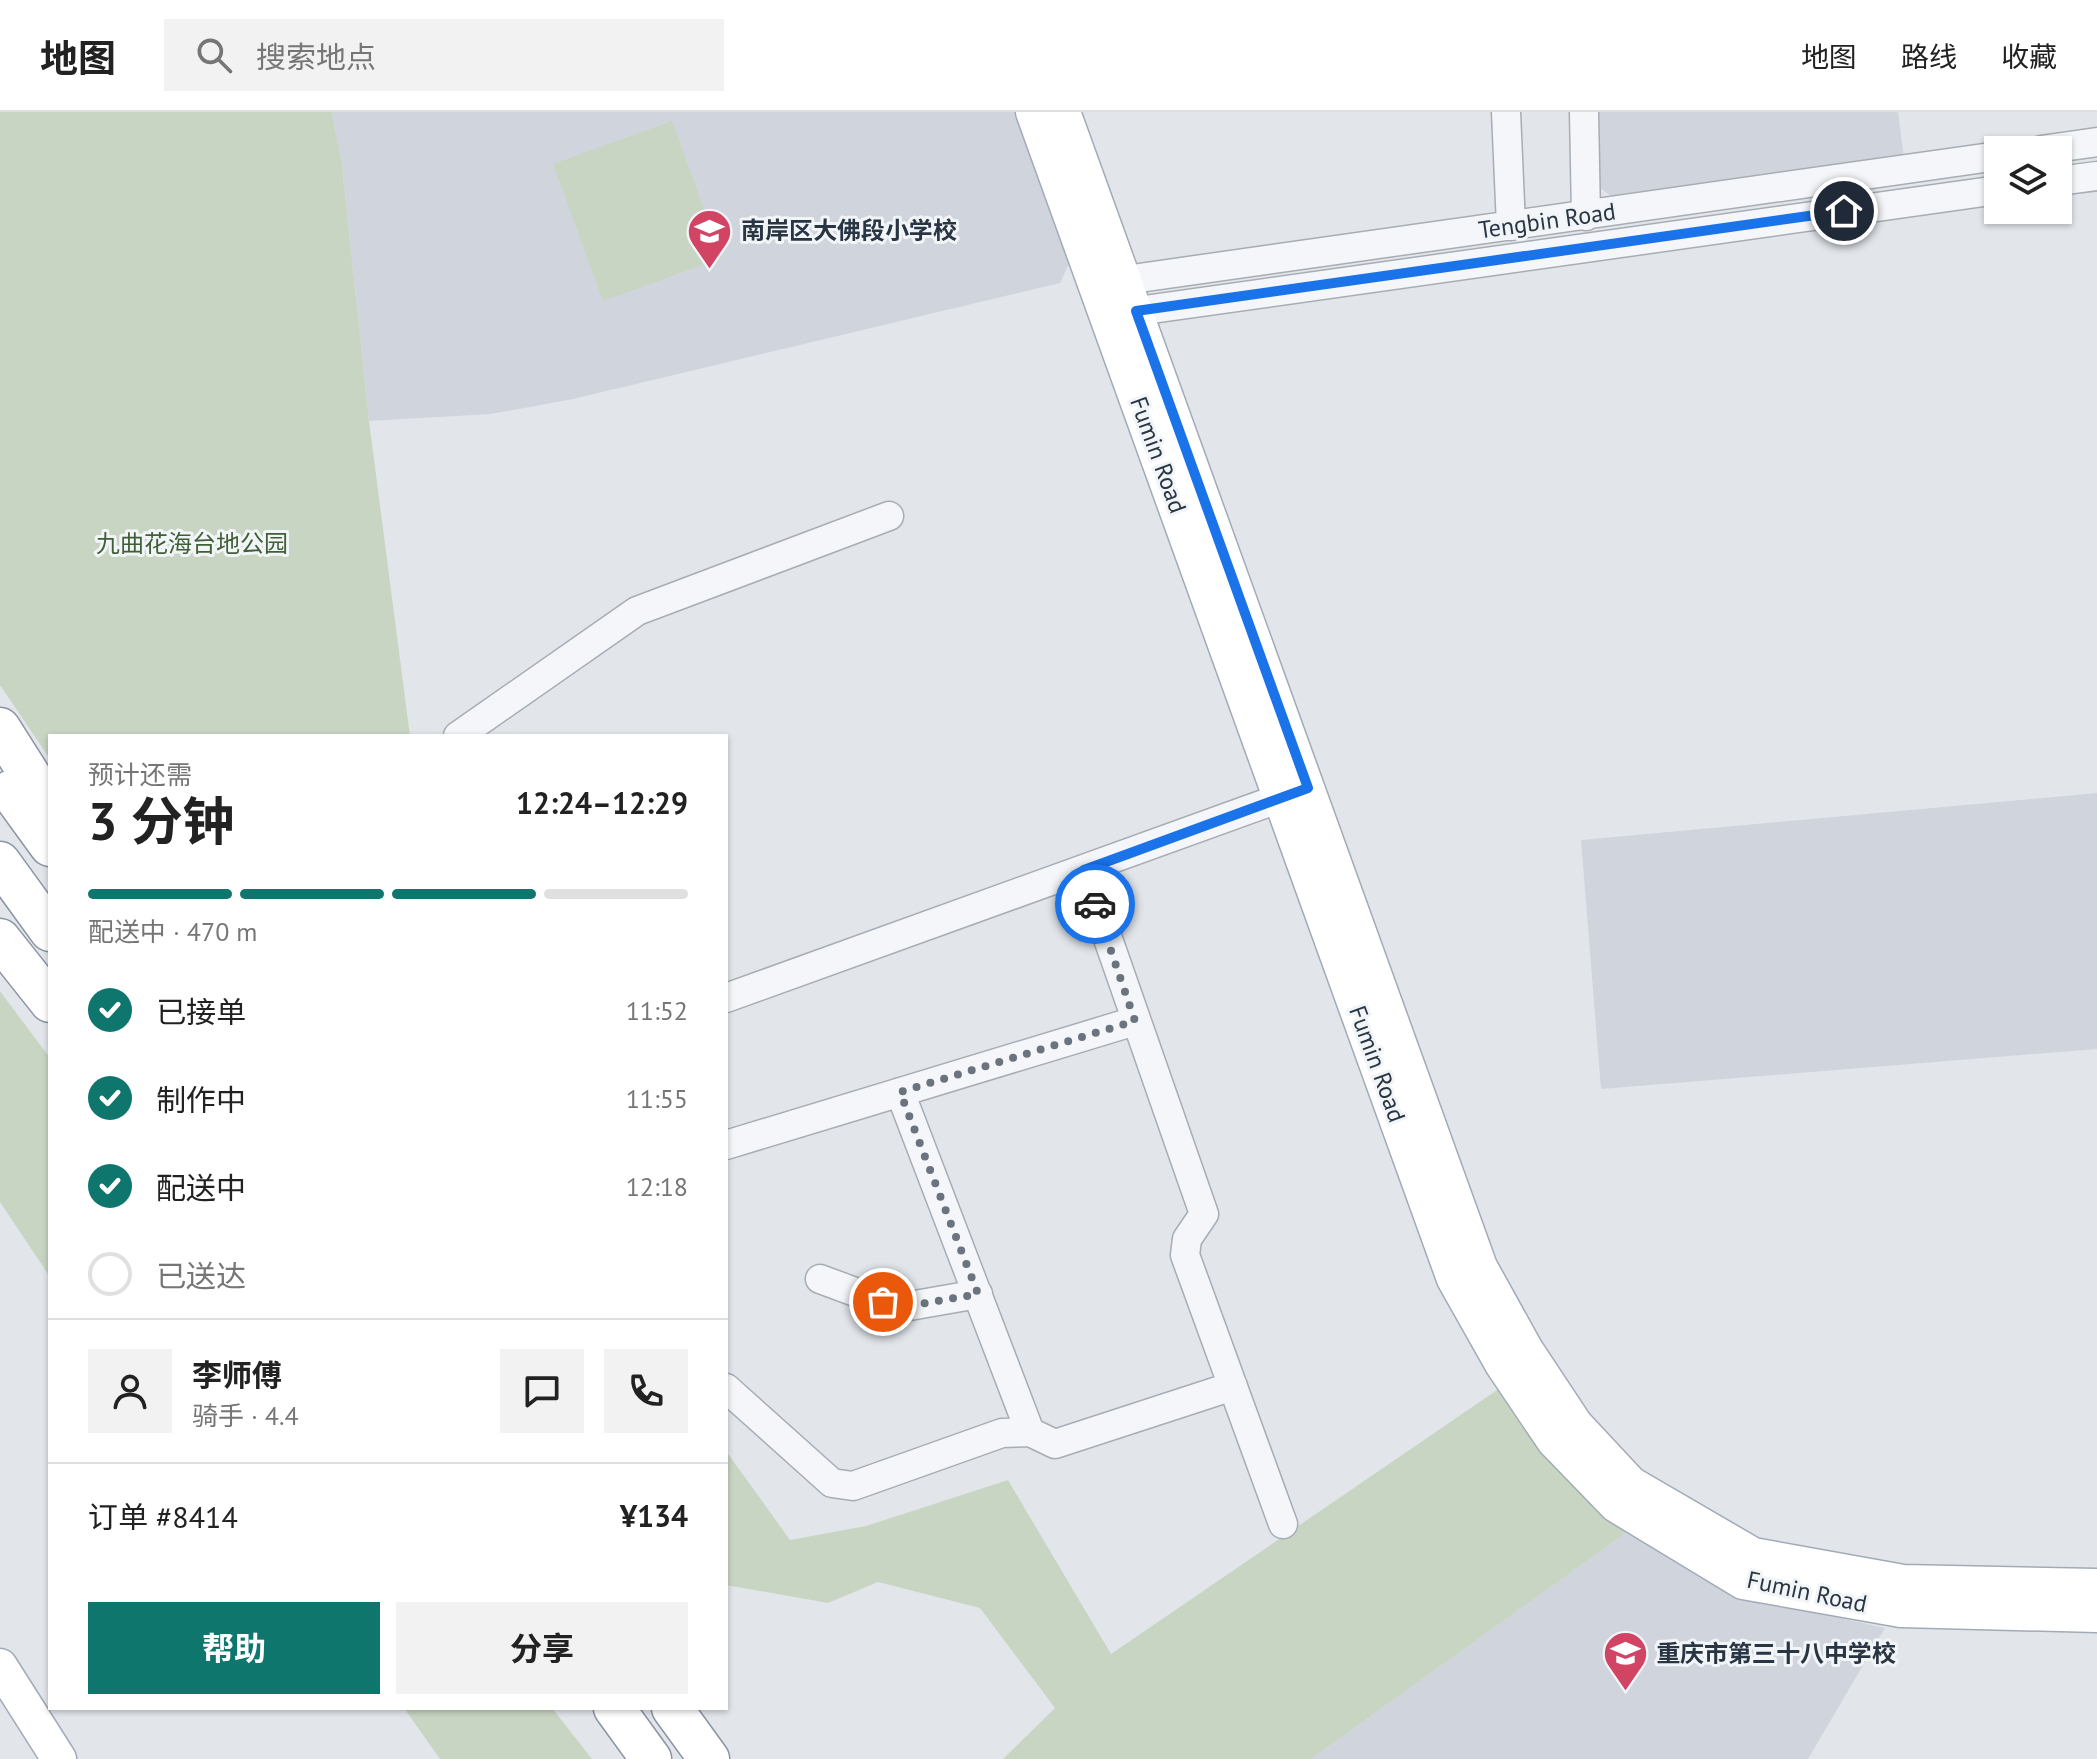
<!DOCTYPE html>
<html lang="zh">
<meta charset="utf-8">
<style>
body{margin:0;font-family:"PT Sans","Noto Sans SC",sans-serif;background:#f2f2f2;color:#222;height:100vh;display:flex;flex-direction:column;font-size:30px;white-space:nowrap}
*{box-sizing:border-box;margin:0}
p{font-size:26px;color:#767676}
.icon{flex:none;width:44px;height:44px;fill:none;stroke:currentColor;stroke-width:2;stroke-linecap:round;stroke-linejoin:round}
.map{position:relative;flex:1;overflow:hidden}
.details{position:absolute;left:48px;top:622px;width:680px;height:976px;display:flex;flex-direction:column;background:#fff;border-radius:0px;box-shadow:0 2px 6px #0004}
.details>*{flex:none}
.controls{position:absolute;left:1984px;top:24px;display:grid;gap:16px}
.controls a{display:grid;place-items:center;width:88px;height:88px;border-radius:0px;background:#fff;box-shadow:0 2px 6px #0004;font-size:40px}
.pin{position:absolute;display:grid;place-items:center;width:68px;height:68px;color:#fff;margin:-34px;border:4px solid #fff;border-radius:50%;box-shadow:0 2px 8px #0007}
.courier{position:absolute;display:grid;place-items:center;width:80px;height:80px;margin:-40px;border:6px solid #1a73e8;border-radius:50%;background:#fff;color:#222;box-shadow:0 2px 10px #0007}
.overview em{font-style:normal;font-weight:700}
.overview div{display:flex;flex-direction:column-reverse}
.overview{display:flex;align-items:center;justify-content:space-between;height:136px;padding:0 40px}
h1{font-size:52px;font-weight:700;line-height:60px}
.bar{display:grid;grid-template-columns:repeat(4,1fr);gap:12px 8px;align-content:center;height:96px;padding:0 40px}
.bar i{height:10px;border-radius:6px;background:#e0e0e0}
.bar .active{background:#0f766e}
.bar p{grid-column:span 4}
.line{display:flex;align-items:center;gap:20px;padding:0 40px;border-top:2px solid #e0e0e0}
.line div{flex:1}
.round{display:grid;place-items:center;flex:none;width:84px;height:84px;border-radius:0px;background:#f2f2f2}
ol{padding:0 40px;list-style:none}
li{display:flex;align-items:center;gap:24px;height:88px}
li p{margin-inline-start:auto}
li .icon{padding:8px;border-radius:50%;background:#0f766e;color:#fff;stroke-width:4}
li:last-child{color:#767676}
li i{width:44px;height:44px;border:4px solid #e0e0e0;border-radius:50%}
.action{display:flex;gap:16px;margin-top:auto;padding:16px 40px}
.action a{flex:1;height:92px;border-radius:0px;background:#0f766e;color:#fff;font-size:32px;font-weight:700;line-height:92px;text-align:center}
.action a+a{background:#f2f2f2;color:#222}
header{display:flex;align-items:center;gap:48px;box-sizing:border-box;height:112px;padding:0 40px;background:#fff;border-bottom:2px solid #e0e0e0}
header strong{font-size:38px}
nav{display:flex;gap:44px;margin-inline-start:auto;font-size:28px}
.search{width:560px;height:72px;background:#f2f2f2;display:flex;align-items:center;gap:20px;box-sizing:border-box;padding:0 28px;border-radius:0px;color:#767676;font-size:30px}
.map>svg:first-child{display:block}
.built{fill:#d0d5dd}
.green{fill:#c9d5c3}
.lines{fill:none;stroke-linecap:round;stroke-linejoin:round}
.minor-casing{stroke:#a7adb5;stroke-width:31}
.major-casing{stroke:#a1abb7;stroke-width:37}
.highway-casing{stroke:#8994a2;stroke-width:43}
.minor{stroke:#f5f6f9;stroke-width:28}
.major{stroke:#fff;stroke-width:34}
.highway{stroke:#fff;stroke-width:40}
.done{stroke:#6a737e;stroke-width:8;stroke-dasharray:0 14.4}
.route{stroke:#1a73e8;stroke-width:10}
.labels{text-anchor:middle;stroke-width:6;stroke-linejoin:round;paint-order:stroke}
.street-label{font-size:24px;fill:#293543;stroke:#f2f5f8}
.poi-label{font-size:24px;font-weight:bold;fill:#293543;stroke:#f2f5f8;text-anchor:start}
.park-label{font-size:24px;fill:#415f36;stroke:#f2f5f8}
</style>
<header>
<strong>地图</strong>
<div class="search"><svg class="icon" aria-label="search" viewBox="0 0 24 24"><circle cx="10" cy="10" r="6"/><path d="M15 15l6 6"/></svg>搜索地点</div>
<nav><a>地图</a><a>路线</a><a>收藏</a></nav>
</header>
<div class="map">
<svg width="2097" height="1647" viewBox="0 0 2097 1647">
<rect width="100%" height="100%" fill="#e2e6eb"/>
<path class="built" d="M332 0H1020L1072 145 1060 171 573 287 491 302 369 309 342 53Z
M1596 0H1898L1904 46 1617 89 1598 74Z
M2097 681V937L1601 977 1581 728Z
M1626 1421 1738 1483 1885 1516 1808 1647H1311Z"/>
<path class="green" d="M0 0H332L342 53 369 309 410 624H50V647L0 573Z
M672 9 722 146 603 189 553 52Z
M0 879 50 946V1165L0 1090Z
M1500 1276C1540 1336 1572 1375 1626 1421L1311 1647H1003L1055 1596 980 1496 878 1470 828 1491 726 1473V1339L790 1428 866 1414 1008 1368 1111 1542Z
M404 1596H552L592 1647H440Z"/>
<g class="lines">
<defs>
<path id="minor" d="M1506 0 1511 114
M1584 0 1586 104
M2041 38 2097 30
M2058 69 2097 64
M1104 171 1998 44
M1116 202 1998 78
M458 624 637 499 889 404
M1084 758 1204 1102 1187 1127 1185 1143 1283 1412
M726 886 1300 679
M900 980 1030 1320
M726 1033 1135 909
M820 1167 898 1196 978 1182
M726 1276 832 1371 853 1374 1002 1321 1030 1320 1055 1332 1233 1274"/>
<path id="major" d="M1033 0 1454 1167 1502 1252 1554 1329 1616 1393 1743 1470 1901 1498 2097 1503
M1063 0 1480 1155 1526 1238 1575 1312 1631 1372 1753 1443 1903 1470 2097 1474
M0 1554 59 1647"/>
<path id="highway" d="M0 616 50 695
M10 679 50 734
M0 750 50 819
M0 827 50 890
M614 1596 651 1647
M672 1596 709 1647"/>
</defs>
<use href="#minor" class="minor-casing"/>
<use href="#major" class="major-casing"/>
<use href="#highway" class="highway-casing"/>
<use href="#minor" class="minor"/>
<use href="#major" class="major"/>
<use href="#highway" class="highway"/>
</g>
<g class="lines">
<path class="done" d="M883 1190 898 1196 978 1182 900 980 1135 909 1095 792"/>
<path class="route" d="M1095 792 1084 758 1308 676 1136 199 1844 99"/>
</g>
<defs>
<symbol id="school-pin" viewBox="-11 -11 22 30"><path d="M0 17L-7.5 6A9.5 9.5 0 1 1 7.5 6Z" fill="#d24464" stroke="#f2f5f8"/><path d="M0-5L7-2L0 1L-7-2ZM-4 1L0 2.5L4 1V4Q0 6-4 4Z" fill="#fff"/></symbol>
</defs>
<g fill-rule="evenodd">
<use href="#school-pin" x="684" y="94" width="51" height="69"/>
<use href="#school-pin" x="1600" y="1516" width="51" height="69"/>
</g>
<g class="labels">
<g class="street-label">
<text transform="translate(1547 109) rotate(-8)" y="8">Tengbin Road</text>
<text transform="translate(1158 343) rotate(70)" y="8">Fumin Road</text>
<text transform="translate(1377 952) rotate(70)" y="8">Fumin Road</text>
<text transform="translate(1807 1480) rotate(12)" y="8">Fumin Road</text>
</g>
<g class="poi-label">
<text x="741" y="127">南岸区大佛段小学校</text>
<text x="1656" y="1550">重庆市第三十八中学校</text>
</g>
<g class="park-label">
<text x="192" y="440">九曲花海台地公园</text>
</g>
</g>
</svg>
<div class="controls">
<a><svg class="icon" aria-label="layers" viewBox="0 0 24 24"><path d="M12 4l9 5-9 5-9-5zM3 14l9 5 9-5"/></svg></a>
</div>
<div class="pin" style="left:883px;top:1190px;background:#ea580c"><svg class="icon" aria-label="bag" viewBox="0 0 24 24"><path d="M5 8h14l-1 12H6zM9 8a3 3 0 0 1 6 0"/></svg></div>
<div class="pin" style="left:1844px;top:99px;background:#1f2937"><svg class="icon" aria-label="home" viewBox="0 0 24 24"><path d="M3 11l9-7 9 7M6 9v11h12V9"/></svg></div>
<div class="courier" style="left:1095px;top:792px"><svg class="icon" aria-label="car" viewBox="0 0 24 24"><path d="M5 17H2v-5l4-1 3-4h7l3 4 3 1v5h-3M9 17h6M6 11h13"/><circle cx="7" cy="17" r="2"/><circle cx="17" cy="17" r="2"/></svg></div>
<section class="details">
<div class="overview"><div><h1>3 分钟</h1><p>预计还需</p></div><em>12:24–12:29</em></div>
<div class="bar"><i class="active"></i><i class="active"></i><i class="active"></i><i></i><p>配送中 · 470 m</p></div>
<ol>
<li><svg class="icon" aria-label="check" viewBox="0 0 24 24"><path d="M5 12l5 5 9-10"/></svg>已接单<p>11:52</p></li>
<li><svg class="icon" aria-label="check" viewBox="0 0 24 24"><path d="M5 12l5 5 9-10"/></svg>制作中<p>11:55</p></li>
<li><svg class="icon" aria-label="check" viewBox="0 0 24 24"><path d="M5 12l5 5 9-10"/></svg>配送中<p>12:18</p></li>
<li><i></i>已送达</li>
</ol>
<div class="line" style="height:144px"><a class="round"><svg class="icon" aria-label="person" viewBox="0 0 24 24"><circle cx="12" cy="8" r="4"/><path d="M4 21q1-7 8-7t8 7"/></svg></a><div><b>李师傅</b><p>骑手 · 4.4</p></div><a class="round"><svg class="icon" aria-label="chat" viewBox="0 0 24 24"><path d="M4 5h16v11H9l-5 4z"/></svg></a><a class="round"><svg class="icon" aria-label="phone" viewBox="0 0 24 24"><path d="M5 4h4l2 5-3 2q2 4 5 5l2-3 5 2v4C11 20 4 13 5 4z"/></svg></a></div>
<div class="line" style="height:104px"><div>订单 #8414</div><b>¥134</b></div>
<div class="action"><a>帮助</a><a>分享</a></div>
</section>
</div>
